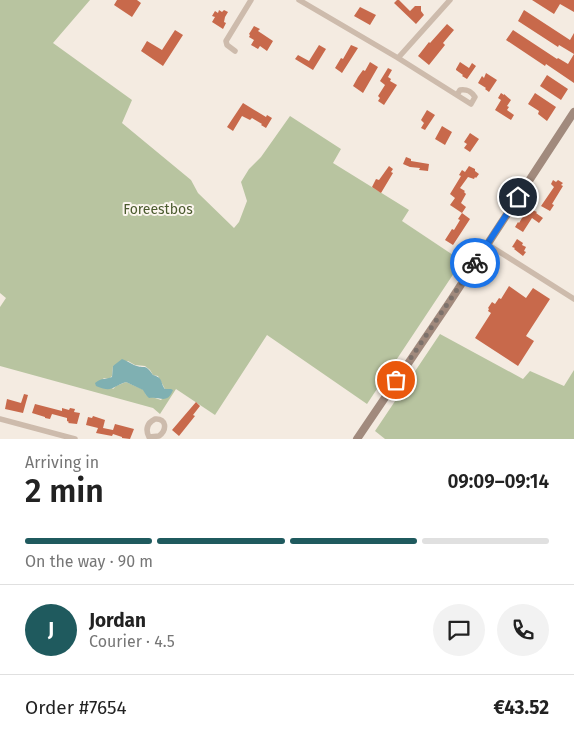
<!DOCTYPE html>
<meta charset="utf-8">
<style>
body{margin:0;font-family:"Fira Sans",sans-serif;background:#f2f2f2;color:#222;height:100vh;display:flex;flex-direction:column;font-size:19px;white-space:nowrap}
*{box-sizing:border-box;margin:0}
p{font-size:16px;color:#767676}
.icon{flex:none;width:28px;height:28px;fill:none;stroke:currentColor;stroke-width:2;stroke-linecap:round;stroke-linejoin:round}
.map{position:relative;height:439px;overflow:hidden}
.panel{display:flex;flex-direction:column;background:#fff;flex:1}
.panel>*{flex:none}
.pin{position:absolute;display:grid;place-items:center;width:42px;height:42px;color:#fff;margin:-21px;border:2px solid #fff;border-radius:50%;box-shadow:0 1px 5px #0007}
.courier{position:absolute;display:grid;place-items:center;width:50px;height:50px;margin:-25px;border:4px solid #1a73e8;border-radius:50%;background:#fff;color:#222;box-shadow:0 1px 6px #0007}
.head em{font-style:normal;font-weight:600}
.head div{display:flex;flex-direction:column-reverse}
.head{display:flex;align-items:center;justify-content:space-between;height:85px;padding:0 25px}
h1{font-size:32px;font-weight:600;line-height:38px}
.bar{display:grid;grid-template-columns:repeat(4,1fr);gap:8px 5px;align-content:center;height:60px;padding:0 25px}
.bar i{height:6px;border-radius:4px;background:#e0e0e0}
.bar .on{background:#1f5a5e}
.bar p{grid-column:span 4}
.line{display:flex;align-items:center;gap:12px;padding:0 25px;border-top:1px solid #e0e0e0}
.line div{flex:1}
.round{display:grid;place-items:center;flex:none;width:52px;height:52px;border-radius:26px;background:#f2f2f2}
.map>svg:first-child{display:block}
.green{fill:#b8c4a0;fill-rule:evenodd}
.water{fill:#7fb0b2}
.building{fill:#c8694b}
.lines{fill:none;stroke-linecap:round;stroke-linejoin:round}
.minor{stroke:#cdbbac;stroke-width:5.5}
.secondary{stroke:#a18a7d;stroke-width:8}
.done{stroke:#7c716b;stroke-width:5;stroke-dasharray:0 9}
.route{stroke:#1a73e8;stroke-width:6}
.labels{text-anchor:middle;stroke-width:4;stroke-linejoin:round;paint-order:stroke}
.park-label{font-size:14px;fill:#4a5a2e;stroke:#fbf5ee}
</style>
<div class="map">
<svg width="574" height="439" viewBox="0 0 574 439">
<rect width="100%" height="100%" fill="#f4ebe1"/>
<path class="green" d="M0 0H90L53 43 132 100 122 123 191 180 198 193 234 228 239 222 247 201 241 182 249 169 261 157 290 116 341 149 333 163 409 210 402 221 462 261 367 404 267 335 215 415 176 389 160 414 153 408 0 366V307L6 298 0 293ZM128 361 135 365 145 366 150 370 153 375 158 376 165 389H171L161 400 146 395 144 390 126 382 116 386 113 389 103 378 109 379 112 376 113 366Z
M440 334 523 379 530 371 564 386 574 370V439H385L375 431Z"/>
<path class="water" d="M122 359C127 361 130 363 134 365 146 370 144 362 153 375 164 378 160 383 165 389H171L173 390C167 405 160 396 149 398L146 395 143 390 126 382C111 387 113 393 96 386L95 383C102 377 106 380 112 377L113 366Z"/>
<path class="building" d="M117 0H137L141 3 132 17 114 5Z
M397 0H399L410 11 415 6H421V11L424 15 416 24 394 3Z
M532 0H574V12L560 4 554 14Z
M360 7 376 15 370 25 354 16Z
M219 10 222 12 224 10 228 12 225 17 224 22 226 23 223 29 212 22 215 17 212 16 215 11 218 13Z
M524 10 570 40 574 33V83L546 64 545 66 506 40 513 30 557 59 558 58 568 64 574 54 559 45 558 47 518 21Z
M447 24 454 30 443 43 445 45 429 65 418 56 429 42 430 43Z
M254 26 260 29 258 31 273 41 267 51 260 46 258 49 251 45 254 40 249 37 250 35 249 34Z
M175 30 183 35 163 66 141 51 147 41 162 50Z
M319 45 326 49 313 70 295 59 298 55 309 61Z
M351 45 358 48 342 73 335 68 341 58 343 59Z
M370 62 378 67 363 93 353 86 358 77 363 70 365 71Z
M460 62 469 68 472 63 476 66 467 79 462 76 463 75 456 70V69Z
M388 68 392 70 388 77 391 79 390 81 397 85 384 105 378 101 380 98 378 96 385 85 380 81Z
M486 73 497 80 489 92 485 89 486 88 478 83 482 76 484 78Z
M547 75 568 89 561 100 540 86Z
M501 93 504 95V94L511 100 507 106 509 107 507 110 514 115 511 120 495 110 501 100 498 98Z
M535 93 556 107 547 121 538 114 539 111 528 104Z
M243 103 266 117 267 115 272 118 266 128 261 125 262 124 252 118 250 120 242 116 233 131 227 127Z
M427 110 435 115 425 130 421 128 424 123 421 120Z
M442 126 452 132 445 145 435 139Z
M470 133 479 139 470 152 464 148 467 144 464 142Z
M406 157 411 159V161L429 164 428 171 419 170 420 168 410 167 403 164Z
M389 166 393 169 391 172 393 173 381 193 372 187 376 179 379 180Z
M469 166 475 169V171L479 174 476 178 475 177 474 179 468 177 460 188 465 191 464 192 466 194 461 203 466 207 462 213 470 219 453 245 445 240 452 229 454 230 460 220 458 219 462 213 450 205 455 198 450 194 461 176 459 175 462 170 465 172Z
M553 180 556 182 558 180 563 183 561 185 563 186 552 204 554 205 550 211 541 206 554 187 551 184Z
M528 208 537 212 536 213 543 218 539 223 532 218 523 232 515 227 518 222 519 223Z
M517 239 523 243 522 245 526 247 524 251 526 252 523 256 514 249 515 248 512 247Z
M509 286 526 298 533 288 550 299 526 336 534 341 518 366 475 338 491 313 488 311 489 309 488 308 492 302 495 304 499 298 501 299Z
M24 394 28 395 23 413 5 409 7 399 21 403Z
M196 402 200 406 193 415 195 416 179 436 172 430Z
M35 404 62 411V408L69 410 70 408 75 409 74 412 80 413 77 424 68 423 69 422 67 421V418L52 414 50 419 45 418V417L32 413Z
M93 416 105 420 103 428 113 430 115 424 134 429 130 439 122 438V437L113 434 112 436 96 433 98 428 86 425 88 417 92 418Z"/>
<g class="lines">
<path class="minor" d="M299 0 398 58 471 104 475 97C471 91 467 89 460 90L457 95
M235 51 227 45 226 41 251 0
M398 58 450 0
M487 244 574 299
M0 419 75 439
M155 419C167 418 167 430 159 436L149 437C145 429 147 423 155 419Z"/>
<path class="secondary" d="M357 439 449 303 574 112"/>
</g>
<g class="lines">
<path class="done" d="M396 380 475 263"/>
<path class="route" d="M475 263 518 197"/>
</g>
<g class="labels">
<g class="park-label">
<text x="158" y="214">Foreestbos</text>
</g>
</g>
</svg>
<div class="pin" style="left:396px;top:380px;background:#ea580c"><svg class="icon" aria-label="bag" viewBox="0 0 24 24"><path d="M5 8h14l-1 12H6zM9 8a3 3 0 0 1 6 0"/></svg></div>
<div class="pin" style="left:518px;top:197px;background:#1f2937"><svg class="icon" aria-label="home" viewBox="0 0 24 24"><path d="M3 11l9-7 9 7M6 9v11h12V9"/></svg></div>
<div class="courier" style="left:475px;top:263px"><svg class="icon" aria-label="bike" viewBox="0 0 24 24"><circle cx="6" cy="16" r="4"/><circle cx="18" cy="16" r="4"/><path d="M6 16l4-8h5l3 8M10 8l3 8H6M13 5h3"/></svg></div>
</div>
<section class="panel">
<div class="head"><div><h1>2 min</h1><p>Arriving in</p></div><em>09:09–09:14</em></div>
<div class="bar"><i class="on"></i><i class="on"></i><i class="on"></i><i></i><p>On the way · 90 m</p></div>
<div class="line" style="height:90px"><b class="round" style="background:#1f5a5e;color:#fff">J</b><div><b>Jordan</b><p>Courier · 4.5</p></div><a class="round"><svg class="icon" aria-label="chat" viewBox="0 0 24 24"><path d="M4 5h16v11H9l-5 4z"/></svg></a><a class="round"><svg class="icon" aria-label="phone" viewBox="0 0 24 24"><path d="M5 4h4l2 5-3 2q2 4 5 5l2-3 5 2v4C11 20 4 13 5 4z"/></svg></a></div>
<div class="line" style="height:65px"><div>Order #7654</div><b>€43.52</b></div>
</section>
